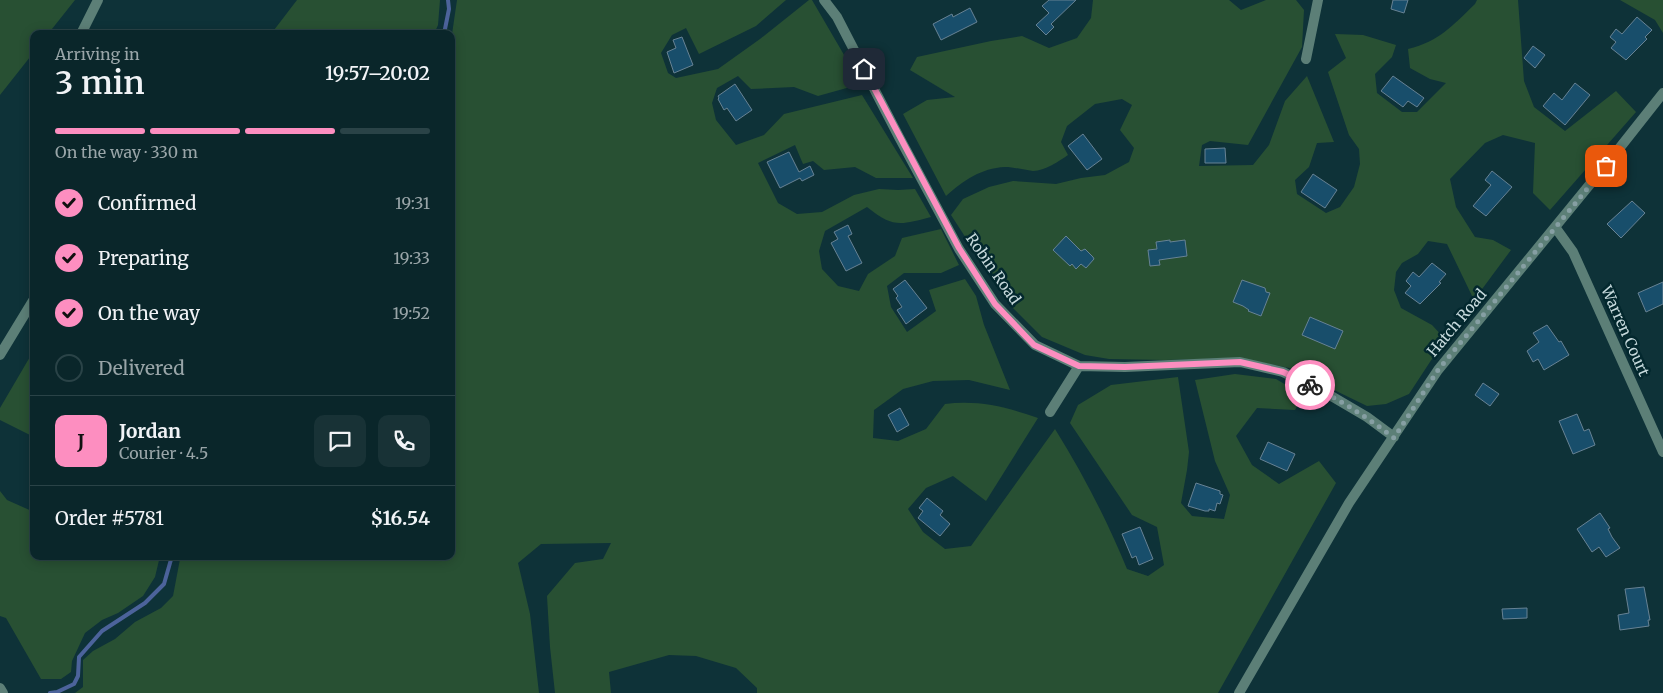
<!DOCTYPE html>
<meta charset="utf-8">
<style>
body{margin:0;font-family:Merriweather,serif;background:#183236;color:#f1f3f6;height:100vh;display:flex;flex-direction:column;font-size:19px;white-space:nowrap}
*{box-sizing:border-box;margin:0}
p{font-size:16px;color:#99a5a8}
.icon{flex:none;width:28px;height:28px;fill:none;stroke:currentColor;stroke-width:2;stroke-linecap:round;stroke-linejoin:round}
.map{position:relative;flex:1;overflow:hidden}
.details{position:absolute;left:30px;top:30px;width:425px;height:530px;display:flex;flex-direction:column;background:#0a262a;border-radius:10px;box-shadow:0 2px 12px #0003,0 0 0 1px #2a4347}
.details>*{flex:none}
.pin{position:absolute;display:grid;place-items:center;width:42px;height:42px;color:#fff;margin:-21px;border-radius:10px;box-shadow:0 2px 8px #0006}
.courier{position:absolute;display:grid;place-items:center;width:50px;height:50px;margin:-25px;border:4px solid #fd8ec0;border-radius:50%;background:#fff;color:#222;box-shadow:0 1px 6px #0007}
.head em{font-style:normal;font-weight:600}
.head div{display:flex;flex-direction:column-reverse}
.head{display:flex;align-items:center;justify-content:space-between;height:85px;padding:0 25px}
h1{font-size:32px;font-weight:600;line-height:38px}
.bar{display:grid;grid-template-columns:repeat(4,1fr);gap:8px 5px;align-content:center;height:60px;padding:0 25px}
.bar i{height:6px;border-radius:4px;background:#2a4347}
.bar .active{background:#fd8ec0}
.bar p{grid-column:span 4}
.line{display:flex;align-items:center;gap:12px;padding:0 25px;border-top:1px solid #2a4347}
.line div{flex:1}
.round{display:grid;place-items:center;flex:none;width:52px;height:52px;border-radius:10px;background:#183236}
ol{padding:0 25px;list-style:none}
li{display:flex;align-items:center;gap:15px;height:55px}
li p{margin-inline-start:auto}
li .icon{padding:5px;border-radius:50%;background:#fd8ec0;color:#111;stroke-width:4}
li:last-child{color:#99a5a8}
li i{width:28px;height:28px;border:2px solid #2a4347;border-radius:50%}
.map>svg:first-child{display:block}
.green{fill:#285033}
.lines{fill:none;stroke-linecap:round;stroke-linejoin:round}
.stream{stroke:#4c639b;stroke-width:4}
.building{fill:#184e6b;stroke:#678294}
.minor{stroke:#5c7f77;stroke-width:10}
.tertiary{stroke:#5c7f77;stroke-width:10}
.done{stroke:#869fa3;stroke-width:5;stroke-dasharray:0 9}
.route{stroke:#fd8ec0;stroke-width:6}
.labels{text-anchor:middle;stroke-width:5;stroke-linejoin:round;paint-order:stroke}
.street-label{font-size:15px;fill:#c6d9dc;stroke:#03282e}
</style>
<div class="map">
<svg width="1663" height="693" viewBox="0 0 1663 693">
<rect width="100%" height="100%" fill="#0e3238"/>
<path class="green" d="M0 0H75L48 34H34V52L0 95Z
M297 0H440L438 25 434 34H271Z
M457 0H786L756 26 699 54 686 28 672 35 661 53 668 73 676 78 718 69 760 39 809 0H812L861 84 818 96 794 87 751 89 738 76 717 88 712 103 716 120 736 145 764 135 784 114 862 95 913 178H876L855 167 824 170 813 161 803 164 795 145 758 163 778 203 797 214 822 212 854 195 879 189 898 190 915 189 931 217C900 225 893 228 867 207L825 231 819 251 822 269 838 286 859 291 868 274 895 256 902 238 941 229 959 265 941 273H904L887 286 891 307 907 332 936 311 929 290 965 279 976 296 984 325 1010 390 969 380 933 381 903 389 874 410 873 438 898 441 926 429 945 404C979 400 1006 407 1038 418L986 501 953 476 926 488 908 509 923 532 945 549 971 546 1055 429C1083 474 1107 520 1127 569L1148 576 1164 565 1157 527 1132 515 1070 423 1078 405 1111 385 1178 377 1189 452 1187 470 1181 503 1192 516 1224 519 1230 495 1215 461 1195 380 1235 374 1276 379 1303 395 1295 410 1257 408 1236 436 1252 465 1279 484 1319 461 1336 483 1218 693H757V688L736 668 696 656 669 655 609 672 611 693H555L550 647 547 596 575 563 603 559 611 543 541 544 518 563 530 614 539 693H75L83 687V660L93 651 115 639 135 622 161 608 173 596 180 559 183 556H451V41Z
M1093 0H1229L1241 10 1266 0H1296L1304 10 1302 47 1248 145 1210 141 1202 145 1199 166 1253 165 1269 145 1285 101 1307 76 1334 142 1317 143 1309 167 1295 180 1297 194 1326 213 1340 207 1354 187 1360 164 1359 149 1349 135 1328 72 1346 58 1335 34 1363 35 1396 45 1392 57 1375 74 1377 93 1402 112H1417L1446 83 1430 79 1410 68 1408 49C1440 41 1452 26 1475 4L1477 0H1518L1524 81 1534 107 1565 131 1616 91 1636 112 1550 210 1533 193 1535 143 1503 135 1485 143 1450 179 1456 207 1475 237 1493 240 1511 250 1474 300 1447 244 1428 241 1418 254 1402 263 1396 272 1394 290 1401 308 1432 325 1445 339 1409 394 1386 404 1367 406 1289 368 1240 358 1165 360 1109 359 1085 355 1042 337 1008 303 951 215 963 199 989 187 1013 181 1056 184 1081 178 1105 175 1129 162 1134 148 1120 130 1132 105 1122 99 1095 104 1067 126 1061 142 1068 155C1059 161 1045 171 1033 171 1024 170 1014 167 1005 167 981 168 963 181 946 196L903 114 927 100 955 97 910 70 917 57 991 41 1022 36 1049 48 1077 38 1091 18Z
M1620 0H1663V33L1655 20Z
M34 350V437L0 420V408Z
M0 491 7 500 34 512V556H160L155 577 143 596 118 613 102 620 85 633 72 661 71 672 61 679H41L6 618 0 616Z"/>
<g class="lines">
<path class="stream" d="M444 34 449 9 448 0
M50 693 57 692 74 684 78 676 79 657 102 631 145 603 164 584 172 556"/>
</g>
<path class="building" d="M1049 0H1076L1051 24 1054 27 1046 35 1036 25 1049 13 1042 6Z
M1393 0H1408L1404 13 1391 9Z
M970 8 977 22 941 40 933 24 952 14 953 17Z
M1637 17 1652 30 1645 37 1647 39 1626 60 1611 48 1616 42 1610 37 1616 29 1622 34Z
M682 37 693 65 674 73 667 52 676 48 673 40Z
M1533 46 1545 55 1535 68 1524 58Z
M1393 76 1424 98 1417 107 1408 101 1403 107 1381 91Z
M1575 83 1590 95 1565 125 1543 106 1554 93 1562 100Z
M735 84 752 110 736 121 727 108 724 110 718 99 719 98 718 96Z
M1083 134 1102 159 1087 170 1068 146Z
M1225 148 1226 163H1205V149Z
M789 152 799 172 810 166 814 175 802 181 800 178 780 188 767 162Z
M1492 171 1512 187 1486 216 1473 206 1491 185 1485 180Z
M1313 174 1337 190 1325 208 1301 192Z
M1632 201 1645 213 1621 238 1607 224Z
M848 225 852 234 848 236 862 263 846 271 831 243 838 239 834 232Z
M1066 236 1081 251 1085 249 1093 257 1094 259 1086 268 1081 264 1076 269 1072 264 1070 266 1053 250Z
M1170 240V242L1185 240 1187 256 1159 260 1160 265 1150 266 1148 250 1157 249 1156 242Z
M1432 263 1446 274 1439 282 1441 283 1420 304 1405 293 1411 286 1406 281 1413 272 1419 277Z
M905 280 927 308 906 324 897 310 902 307 896 298 898 296 893 289Z
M1242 280 1265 288 1266 292 1270 293 1261 316 1248 311 1249 310 1243 306 1233 302Z
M1663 282V304L1646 312 1638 293Z
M1310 317 1343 331 1335 349 1302 335Z
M1547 325 1559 342 1561 341 1569 355 1544 370 1538 359 1533 362 1527 351 1539 342 1533 333Z
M1483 383 1499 394 1490 406 1475 395Z
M900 408 909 425 897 432 888 415Z
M1577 414 1584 431 1589 429 1595 445 1573 454 1559 421Z
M1268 442 1295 454 1287 471 1260 459Z
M1196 483 1220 491V494L1223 495 1220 504 1217 503 1215 511 1209 509V511H1205L1188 506Z
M927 498 943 511 940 515 950 524 940 536 918 518 923 511 919 508Z
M1600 513 1610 528 1608 529 1612 537 1620 548 1606 557 1599 547 1592 552 1577 529Z
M1140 527 1153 559 1139 565 1136 556 1132 558 1122 534Z
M1644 587 1650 620H1648L1649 626 1620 630 1618 615 1629 613 1625 589Z
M1527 608V618L1503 619 1502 609Z"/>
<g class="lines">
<path class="minor" d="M824 0 837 17 899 137 959 249 995 304 1035 345 1079 366 1125 367 1240 362 1283 372 1333 397 1367 417 1394 437
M81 34 98 0
M1306 59 1318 0
M1555 227 1573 252 1663 452
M0 355 34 299
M1050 412 1079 366
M1239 693 1349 503 1438 370 1618 150 1663 93"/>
<path class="tertiary" d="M0 688 3 693"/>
</g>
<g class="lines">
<path class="done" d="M1310 385C1340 400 1367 417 1394 438L1438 370 1606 166"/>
<path class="route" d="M864 69 959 248 995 304 1034 345 1079 366 1125 367 1240 362 1283 372 1310 385"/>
</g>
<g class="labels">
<g class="street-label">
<text transform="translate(993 269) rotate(55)" y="5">Robin Road</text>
<text transform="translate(1457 323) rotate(-50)" y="5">Hatch Road</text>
<text transform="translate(1625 331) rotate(66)" y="5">Warren Court</text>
</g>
</g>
</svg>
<div class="pin" style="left:1606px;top:166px;background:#ea580c"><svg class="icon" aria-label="bag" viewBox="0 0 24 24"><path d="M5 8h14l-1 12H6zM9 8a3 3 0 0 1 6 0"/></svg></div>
<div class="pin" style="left:864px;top:69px;background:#1f2937"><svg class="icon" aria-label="home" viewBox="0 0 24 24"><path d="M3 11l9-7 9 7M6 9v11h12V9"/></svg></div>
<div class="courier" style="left:1310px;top:385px"><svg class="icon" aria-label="bike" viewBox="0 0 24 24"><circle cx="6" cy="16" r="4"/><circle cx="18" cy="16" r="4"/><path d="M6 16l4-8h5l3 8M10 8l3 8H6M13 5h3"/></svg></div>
<section class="details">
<div class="head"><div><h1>3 min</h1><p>Arriving in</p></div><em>19:57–20:02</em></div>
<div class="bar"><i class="active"></i><i class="active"></i><i class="active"></i><i></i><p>On the way · 330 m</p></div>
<ol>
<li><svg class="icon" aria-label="check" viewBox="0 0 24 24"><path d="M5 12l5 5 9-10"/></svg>Confirmed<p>19:31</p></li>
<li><svg class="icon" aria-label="check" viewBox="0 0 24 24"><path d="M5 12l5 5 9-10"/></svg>Preparing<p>19:33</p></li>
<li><svg class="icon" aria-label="check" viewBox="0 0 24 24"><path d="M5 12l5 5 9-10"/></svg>On the way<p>19:52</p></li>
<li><i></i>Delivered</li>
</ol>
<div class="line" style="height:90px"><b class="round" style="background:#fd8ec0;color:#111">J</b><div><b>Jordan</b><p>Courier · 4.5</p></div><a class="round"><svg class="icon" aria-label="chat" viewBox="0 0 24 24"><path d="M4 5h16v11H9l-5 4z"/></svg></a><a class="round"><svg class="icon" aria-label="phone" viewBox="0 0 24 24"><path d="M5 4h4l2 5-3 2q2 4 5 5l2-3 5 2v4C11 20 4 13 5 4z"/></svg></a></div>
<div class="line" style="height:65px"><div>Order #5781</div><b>$16.54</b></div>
</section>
</div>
